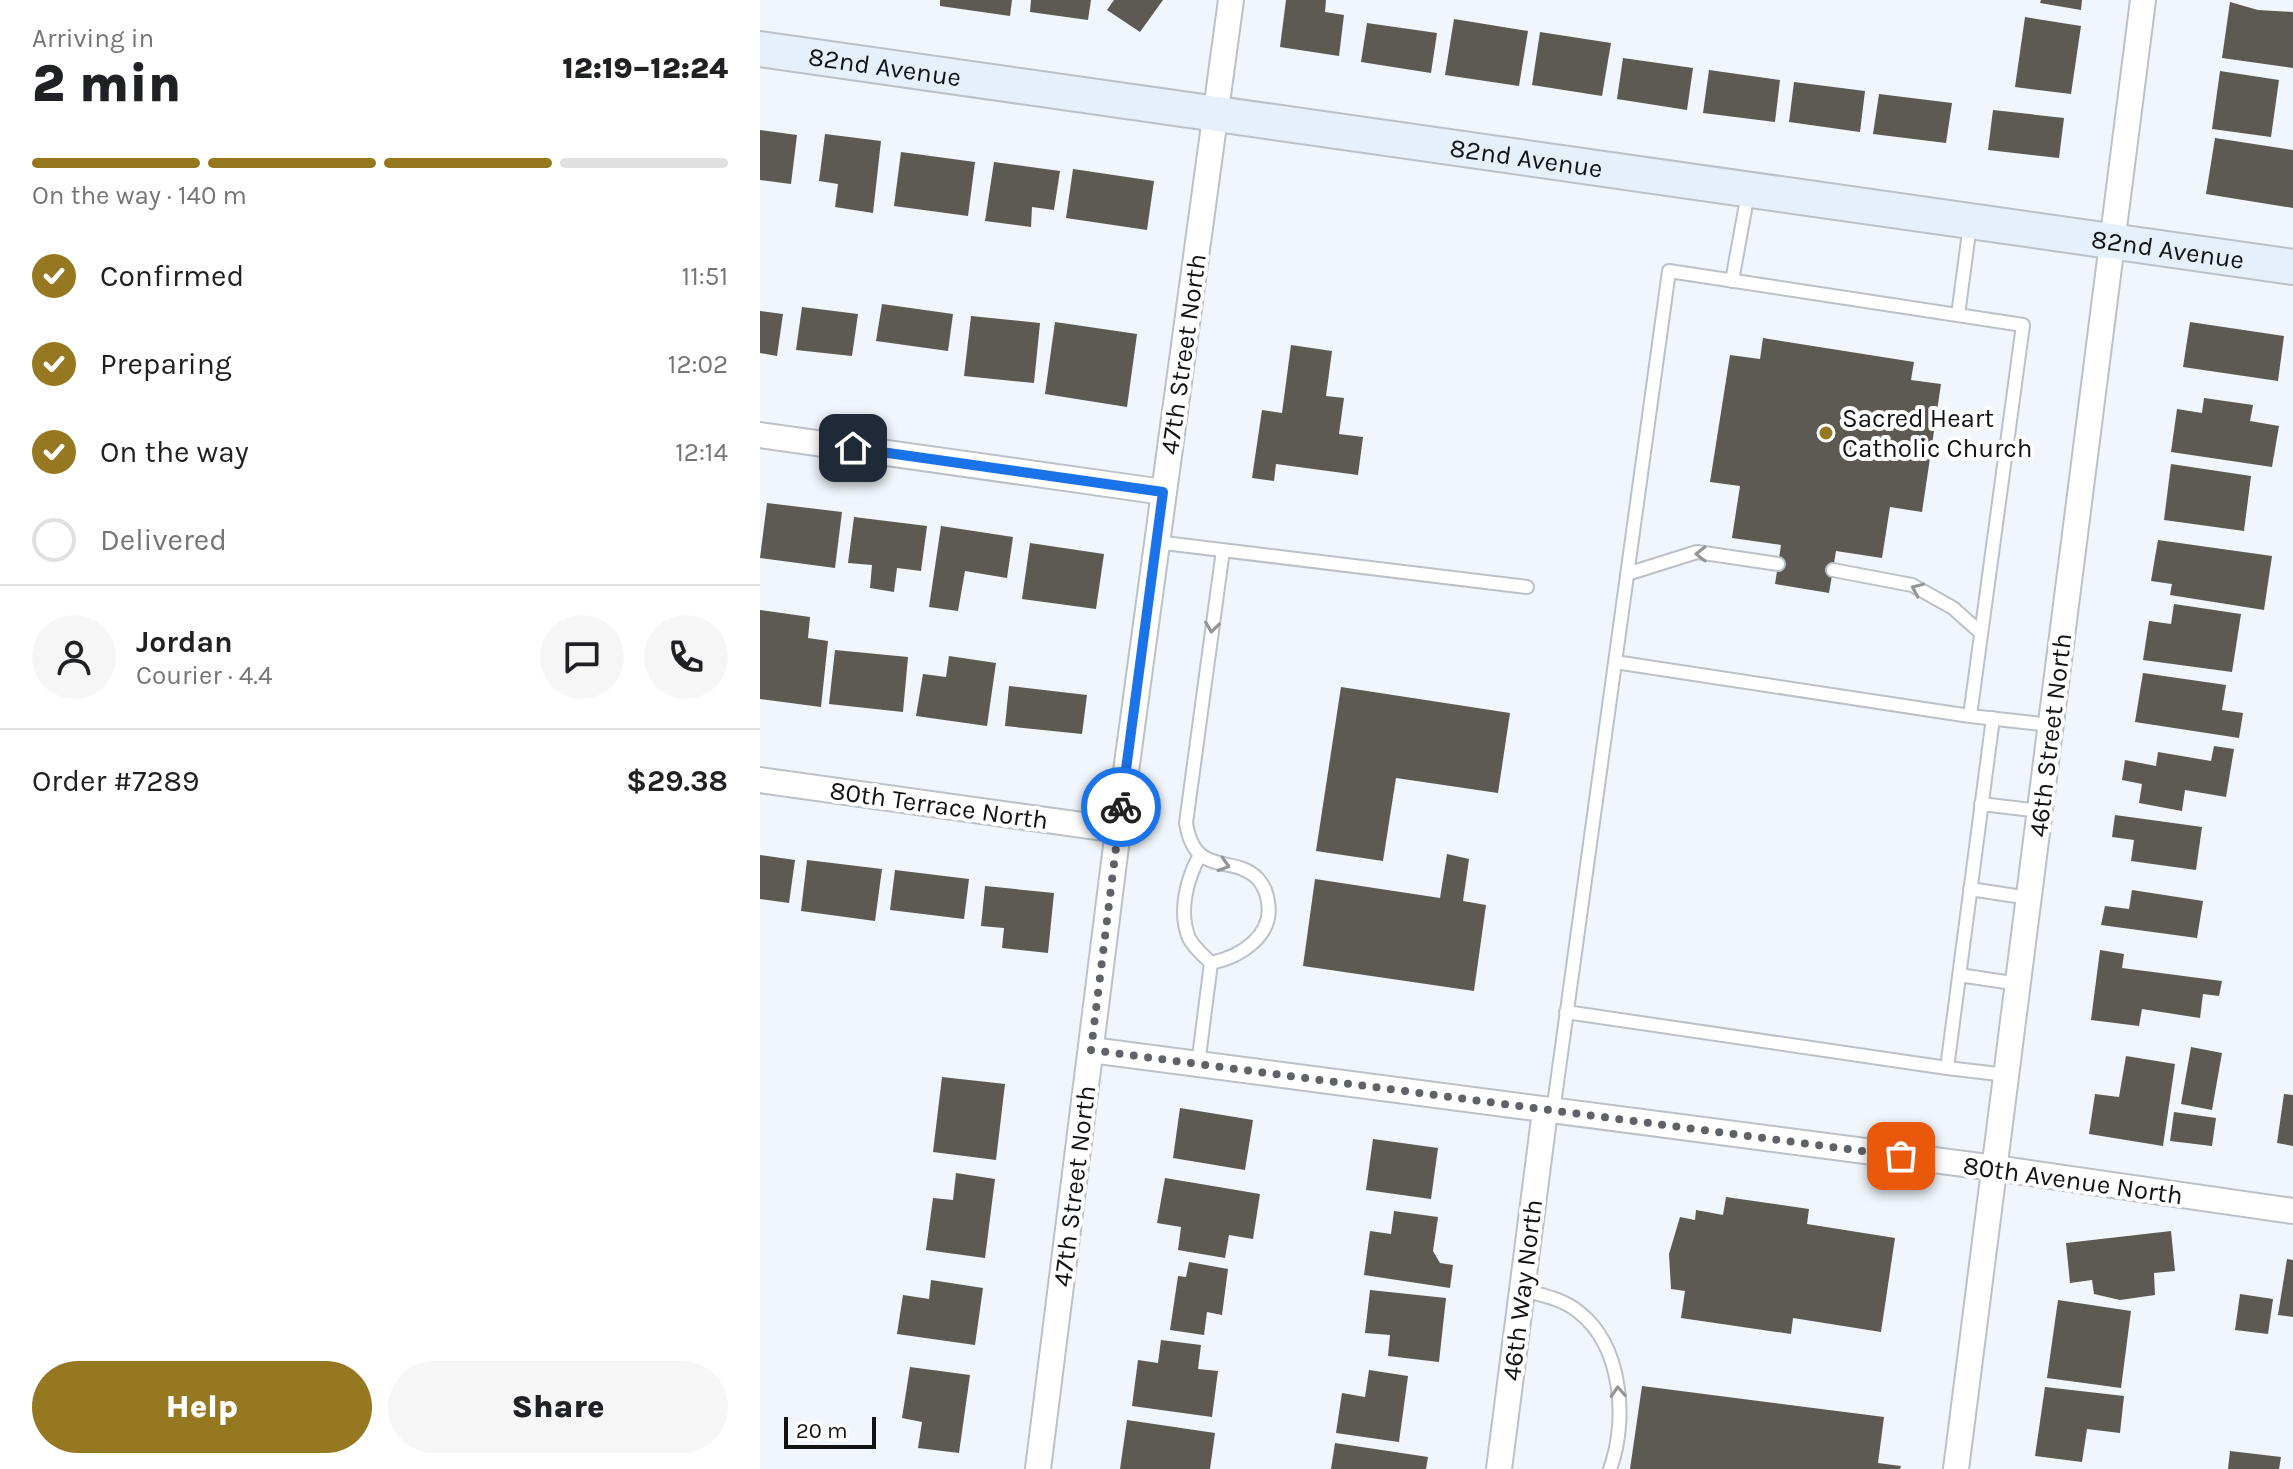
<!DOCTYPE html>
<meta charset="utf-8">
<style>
body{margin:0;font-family:Karla,sans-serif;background:#f6f6f6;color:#202124;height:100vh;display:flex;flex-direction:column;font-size:30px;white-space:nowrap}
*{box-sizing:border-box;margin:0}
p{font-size:26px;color:#757577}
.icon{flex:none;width:44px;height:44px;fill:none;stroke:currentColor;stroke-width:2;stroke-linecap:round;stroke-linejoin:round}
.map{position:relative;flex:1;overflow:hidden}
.sheet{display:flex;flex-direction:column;background:#fff;width:760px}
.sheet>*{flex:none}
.scale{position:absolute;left:24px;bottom:20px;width:92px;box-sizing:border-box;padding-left:8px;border:4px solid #111315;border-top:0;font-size:22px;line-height:28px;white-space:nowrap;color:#111315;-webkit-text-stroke:6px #fff;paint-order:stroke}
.pin{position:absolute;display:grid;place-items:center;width:68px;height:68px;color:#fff;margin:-34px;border-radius:16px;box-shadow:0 4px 12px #0006}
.courier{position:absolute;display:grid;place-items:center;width:80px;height:80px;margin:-40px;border:6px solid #1a73e8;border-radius:50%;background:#fff;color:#222;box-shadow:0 2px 10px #0007}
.summary em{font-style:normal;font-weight:800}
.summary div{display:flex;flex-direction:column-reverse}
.summary{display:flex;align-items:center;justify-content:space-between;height:136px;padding:0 32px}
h1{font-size:52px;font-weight:800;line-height:60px}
.bar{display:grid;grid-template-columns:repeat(4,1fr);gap:12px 8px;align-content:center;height:96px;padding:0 32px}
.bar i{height:10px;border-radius:6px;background:#e0e0e0}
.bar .active{background:#967820}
.bar p{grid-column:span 4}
.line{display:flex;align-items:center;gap:20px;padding:0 32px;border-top:2px solid #e0e0e0}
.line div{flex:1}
.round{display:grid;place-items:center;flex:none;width:84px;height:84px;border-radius:42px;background:#f6f6f6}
ol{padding:0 32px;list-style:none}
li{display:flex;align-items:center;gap:24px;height:88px}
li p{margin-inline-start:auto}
li .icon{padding:8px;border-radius:50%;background:#967820;color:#fff;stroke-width:4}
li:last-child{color:#757577}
li i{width:44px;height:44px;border:4px solid #e0e0e0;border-radius:50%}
.action{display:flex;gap:16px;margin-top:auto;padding:16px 32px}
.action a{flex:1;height:92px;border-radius:48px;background:#967820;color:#fff;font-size:32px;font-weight:800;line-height:92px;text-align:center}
.action a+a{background:#f6f6f6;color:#202124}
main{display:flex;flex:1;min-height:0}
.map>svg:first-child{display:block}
.building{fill:#5c5a53}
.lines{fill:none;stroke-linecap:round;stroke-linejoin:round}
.lane-casing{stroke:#bbc1c7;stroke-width:16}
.street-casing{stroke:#bbc1c7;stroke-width:28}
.secondary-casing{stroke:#bbc1c7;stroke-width:38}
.lane{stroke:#fff;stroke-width:12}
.street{stroke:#fff;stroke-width:24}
.secondary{stroke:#e5f0fa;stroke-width:34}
.oneway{stroke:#949596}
.done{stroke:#5f6266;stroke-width:8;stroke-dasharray:0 14.4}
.route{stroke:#1a73e8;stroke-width:10}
.poi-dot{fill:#967820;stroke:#fff;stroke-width:3}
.labels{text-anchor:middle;stroke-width:8;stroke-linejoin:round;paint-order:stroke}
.street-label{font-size:26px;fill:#111315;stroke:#fff}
.poi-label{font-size:26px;fill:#111315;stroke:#fff;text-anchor:start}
</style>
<main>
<section class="sheet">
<div class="summary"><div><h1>2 min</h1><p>Arriving in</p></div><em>12:19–12:24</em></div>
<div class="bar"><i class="active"></i><i class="active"></i><i class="active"></i><i></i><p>On the way · 140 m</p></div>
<ol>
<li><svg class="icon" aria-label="check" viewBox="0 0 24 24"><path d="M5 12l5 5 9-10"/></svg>Confirmed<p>11:51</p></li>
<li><svg class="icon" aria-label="check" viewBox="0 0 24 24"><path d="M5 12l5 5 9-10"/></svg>Preparing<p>12:02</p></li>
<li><svg class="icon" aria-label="check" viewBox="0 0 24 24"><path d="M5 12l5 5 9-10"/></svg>On the way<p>12:14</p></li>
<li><i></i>Delivered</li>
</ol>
<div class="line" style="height:144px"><a class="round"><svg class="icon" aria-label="person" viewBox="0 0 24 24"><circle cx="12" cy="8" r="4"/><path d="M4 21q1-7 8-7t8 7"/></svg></a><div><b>Jordan</b><p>Courier · 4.4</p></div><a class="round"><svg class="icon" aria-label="chat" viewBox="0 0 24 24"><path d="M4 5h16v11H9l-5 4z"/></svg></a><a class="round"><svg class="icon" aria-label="phone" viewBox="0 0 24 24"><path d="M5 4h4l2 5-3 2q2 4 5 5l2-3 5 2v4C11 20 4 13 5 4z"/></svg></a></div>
<div class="line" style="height:104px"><div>Order #7289</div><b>$29.38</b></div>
<div class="action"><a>Help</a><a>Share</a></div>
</section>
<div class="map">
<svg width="1533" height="1469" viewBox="0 0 1533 1469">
<rect width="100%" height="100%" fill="#f0f6fc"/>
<path class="building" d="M180 0H252L250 16 180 6Z
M271 0H331L328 20 270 12Z
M354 0H403L380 32 347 10Z
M526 0H566L565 12 584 15 579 56 520 47Z
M1281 0H1322L1321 10 1280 3Z
M1470 2 1498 10 1533 12V68L1462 58Z
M1265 17 1321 26 1311 94 1255 87Z
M694 19 768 31 759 86 685 75Z
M607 23 677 33 671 73 601 62Z
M780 32 851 43 842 96 772 85Z
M863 58 933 68 927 110 857 99Z
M949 70 1020 80 1015 122 943 113Z
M1460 71 1519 80 1511 137 1452 129Z
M1034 82 1105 91 1100 132 1029 122Z
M1119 94 1192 103 1186 143 1113 134Z
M1233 110 1304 118 1299 158 1228 150Z
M0 130 37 135 31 184 0 180Z
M65 134 121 141 113 213 75 207 78 184 59 181Z
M1455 138 1533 150V208L1446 194Z
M141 152 215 162 208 216 134 206Z
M234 162 300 171 294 210 272 207 271 227 225 221Z
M313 169 394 181 387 230 306 218Z
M122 304 193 314 188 351 116 341Z
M42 307 98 314 92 356 36 350Z
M0 311 23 314 17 356 0 353Z
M211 316 280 323 274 383 204 376Z
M295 322 377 334 367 407 285 394Z
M1430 322 1524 336 1518 381 1423 367Z
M1003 338 1154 362 1151 380 1181 384 1162 512 1130 507 1122 558 1076 551 1069 593 1015 584 1021 545 972 538 980 486 950 482 970 355 1000 359Z
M531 345 572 351 566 396 584 398 579 434 603 437 598 475 516 464 514 481 492 478 502 410 522 413Z
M1444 398 1493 405 1490 421 1519 426 1512 467 1411 452 1417 409 1442 413Z
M1411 464 1491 476 1484 531 1404 520Z
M7 503 82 512 75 568 0 558Z
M94 517 167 526 161 571 137 568 134 592 110 588 112 565 88 563Z
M181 526 253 537 247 578 205 571 198 611 169 607Z
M1398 540 1512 556 1504 610 1410 595 1412 584 1391 581Z
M270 543 344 554 336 609 262 599Z
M1414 604 1481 614 1472 672 1383 660 1389 621 1411 624Z
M0 610 50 617 48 638 68 641 61 707 0 699Z
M75 650 148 657 143 712 69 704Z
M189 656 236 663 227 726 156 716 163 674 186 677Z
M1383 673 1466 685 1462 710 1483 713 1479 738 1375 722Z
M249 686 327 695 322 734 245 726Z
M581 687 750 713 738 793 636 778 623 861 556 851Z
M1454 746 1474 749 1466 797 1425 790 1422 811 1379 803 1382 784 1362 780 1365 760 1396 766 1398 752 1451 761Z
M1355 815 1442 827 1436 870 1371 861 1374 840 1352 837Z
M687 854 709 859 703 901 726 905 714 991 543 966 555 879 680 898Z
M0 855 35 860 29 903 0 899Z
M47 860 122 869 115 921 41 911Z
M135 870 209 879 204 919 130 910Z
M225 886 294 893 288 953 242 948 244 928 221 926Z
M1372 890 1443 901 1437 938 1341 925 1345 906 1369 909Z
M1340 950 1364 954 1362 968 1462 981 1459 996 1443 994 1440 1018 1382 1009 1379 1026 1331 1020Z
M1431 1047 1462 1053 1452 1110 1421 1104Z
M1366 1056 1415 1064 1403 1146 1329 1134 1335 1094 1359 1097Z
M182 1077 245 1084 236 1160 173 1152Z
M1524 1094 1533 1095V1146L1517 1143Z
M420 1108 493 1120 485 1170 413 1158Z
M1414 1112 1456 1118 1452 1146 1410 1141Z
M613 1139 678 1148 671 1199 606 1190Z
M196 1173 235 1179 225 1258 166 1250 173 1198 193 1200Z
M405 1178 500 1194 493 1239 469 1235 465 1258 418 1250 421 1227 397 1223Z
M966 1197 1049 1209 1047 1224 1135 1238 1121 1332 1033 1318 1031 1334 921 1318 925 1291 911 1289 909 1254 920 1217 935 1220 936 1210 963 1215Z
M634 1211 678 1217 673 1251 680 1263 693 1265 690 1288 604 1275 610 1231 631 1234Z
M1411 1231 1415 1271 1394 1273 1395 1295 1360 1300 1334 1294 1332 1280 1310 1283 1306 1243Z
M1527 1259 1533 1260V1317L1518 1315Z
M429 1262 468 1269 462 1315 447 1312 444 1335 410 1330 418 1276 426 1277Z
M171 1280 223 1288 215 1345 137 1334 143 1295 169 1299Z
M610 1290 686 1298 679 1362 628 1356 630 1335 605 1333Z
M1480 1294 1513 1299 1508 1334 1475 1330Z
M1298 1300 1371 1311 1361 1388 1287 1378Z
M401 1340 441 1345 438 1369 458 1371 452 1417 372 1406 378 1360 398 1363Z
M150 1367 210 1375 199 1453 158 1448 162 1422 142 1418Z
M609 1370 648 1376 639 1442 576 1433 582 1393 605 1397Z
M882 1386 1124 1417 1118 1463 1141 1466 1140 1469H870Z
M1285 1387 1364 1396 1360 1433 1327 1429 1322 1462 1275 1456Z
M367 1420 455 1433 450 1469H360Z
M575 1443 668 1457 666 1469H571Z
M1470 1451 1521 1457 1519 1469H1468Z"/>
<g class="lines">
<defs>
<path id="lane" d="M972 281 988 193
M1198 315 1210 225
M396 542 767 587
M1073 570 1152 585 1193 608 1221 633
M867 574 937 552 1018 564
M855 662 1210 716
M1221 804 1280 811
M440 855C427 878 418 912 429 938 434 948 443 955 451 963
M1210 889 1269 898
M1199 975 1259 984
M806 1012 1187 1068 1233 718
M438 1065 451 963C480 957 514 936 508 902 507 893 504 886 498 879 473 853 435 879 426 823L463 550
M1187 1068 1247 1075
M793 1112 909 271 1263 325 1210 716 1291 725
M762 1290C782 1295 804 1299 820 1313 862 1347 868 1420 850 1469"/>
<path id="street" d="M0 435 403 492
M0 780 358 830
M331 1050 1235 1168 1533 1211
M278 1469 358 830 471 0
M739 1469 785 1111
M1196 1469 1383 0"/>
<g id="secondary">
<path id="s1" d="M0 49 1533 267"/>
</g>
</defs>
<use href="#lane" class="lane-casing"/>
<use href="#street" class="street-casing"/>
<use href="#secondary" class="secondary-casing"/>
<use href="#lane" class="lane"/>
<use href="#street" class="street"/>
<use href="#secondary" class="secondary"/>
</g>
<defs><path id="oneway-chevron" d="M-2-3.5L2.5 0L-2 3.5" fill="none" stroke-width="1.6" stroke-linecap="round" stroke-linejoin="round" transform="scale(2)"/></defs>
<g class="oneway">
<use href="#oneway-chevron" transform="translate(941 554) rotate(179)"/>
<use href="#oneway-chevron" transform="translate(1157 589) rotate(-156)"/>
<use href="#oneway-chevron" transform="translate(452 627) rotate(98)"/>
<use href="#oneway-chevron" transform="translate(464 865) rotate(17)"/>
<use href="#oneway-chevron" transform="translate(858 1392) rotate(-94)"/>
</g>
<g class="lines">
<path class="done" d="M361 807 331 1050 1141 1156"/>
<path class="route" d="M93 448 403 492 361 807"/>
</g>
<circle class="poi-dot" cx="1066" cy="433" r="8"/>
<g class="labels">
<g class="street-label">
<text dy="9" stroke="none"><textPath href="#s1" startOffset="126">82nd Avenue</textPath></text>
<text dy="9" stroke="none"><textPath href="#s1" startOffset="774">82nd Avenue</textPath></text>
<text dy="9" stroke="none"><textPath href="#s1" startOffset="1422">82nd Avenue</textPath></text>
<text transform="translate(423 354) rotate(-82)" y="9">47th Street North</text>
<text transform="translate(1290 735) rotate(-83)" y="9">46th Street North</text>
<text transform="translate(179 805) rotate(8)" y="9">80th Terrace North</text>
<text transform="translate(1313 1180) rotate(8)" y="9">80th Avenue North</text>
<text transform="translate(314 1186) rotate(-83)" y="9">47th Street North</text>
<text transform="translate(762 1290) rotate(-83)" y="9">46th Way North</text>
</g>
<g class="poi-label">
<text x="1082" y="427">Sacred Heart<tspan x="1082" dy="30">Catholic Church</tspan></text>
</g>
</g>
</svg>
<div class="scale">20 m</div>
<div class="pin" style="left:1141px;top:1156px;background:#ea580c"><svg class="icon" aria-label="bag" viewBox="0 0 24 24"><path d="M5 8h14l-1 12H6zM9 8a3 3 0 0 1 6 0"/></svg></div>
<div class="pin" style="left:93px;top:448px;background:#1f2937"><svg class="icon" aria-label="home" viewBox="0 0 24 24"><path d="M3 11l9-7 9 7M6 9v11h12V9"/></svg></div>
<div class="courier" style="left:361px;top:807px"><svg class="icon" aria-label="bike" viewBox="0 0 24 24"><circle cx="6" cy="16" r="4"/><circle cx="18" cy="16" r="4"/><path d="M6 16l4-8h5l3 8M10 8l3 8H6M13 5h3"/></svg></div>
</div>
</main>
